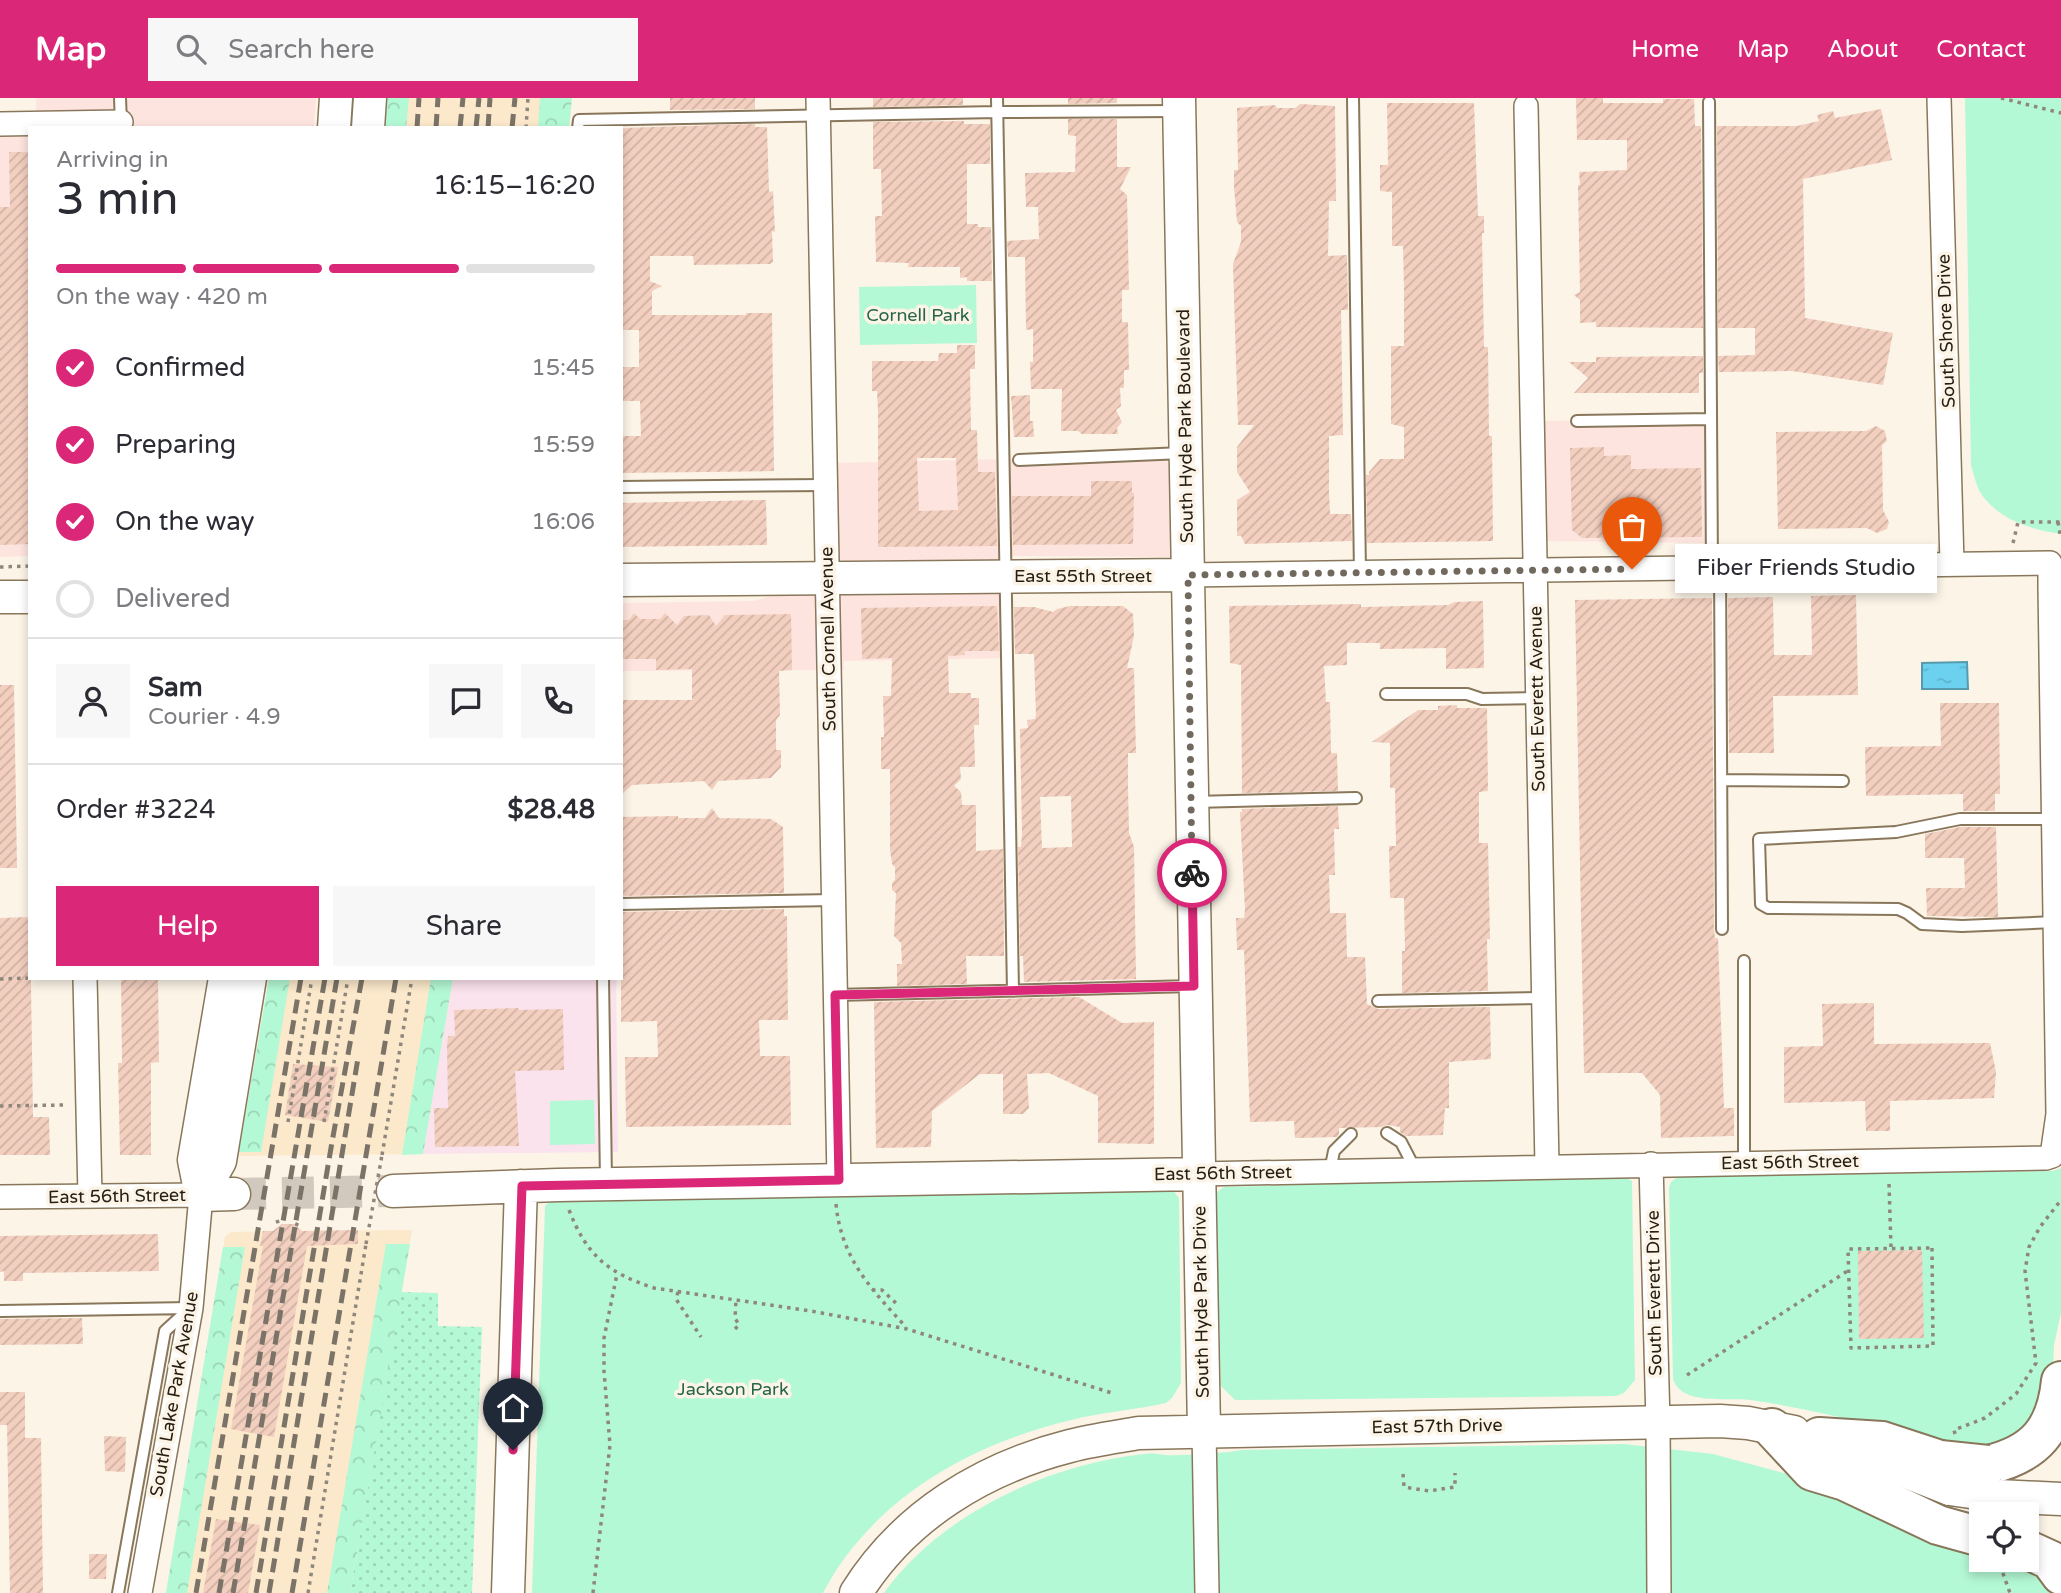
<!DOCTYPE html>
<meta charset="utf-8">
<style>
body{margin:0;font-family:"Varela Round",sans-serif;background:#f7f7f7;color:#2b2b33;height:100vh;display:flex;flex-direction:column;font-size:26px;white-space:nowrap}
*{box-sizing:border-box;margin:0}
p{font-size:23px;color:#7c7c81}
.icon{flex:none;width:38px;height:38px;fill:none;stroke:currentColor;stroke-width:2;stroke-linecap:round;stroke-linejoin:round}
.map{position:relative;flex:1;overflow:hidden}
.sheet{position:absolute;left:28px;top:28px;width:595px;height:854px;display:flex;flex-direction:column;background:#fff;border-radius:0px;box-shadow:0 4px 10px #0003}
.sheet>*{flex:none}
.fabs{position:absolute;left:1969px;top:1404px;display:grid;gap:14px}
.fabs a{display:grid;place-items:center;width:70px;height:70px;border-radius:0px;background:#fff;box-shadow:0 4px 10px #0003;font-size:35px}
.pin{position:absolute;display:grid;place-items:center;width:60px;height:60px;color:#fff;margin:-72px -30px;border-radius:50% 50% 50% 0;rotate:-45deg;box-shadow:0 0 7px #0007}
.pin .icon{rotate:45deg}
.courier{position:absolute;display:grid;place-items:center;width:70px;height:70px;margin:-35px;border:5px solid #db2777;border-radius:50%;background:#fff;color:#222;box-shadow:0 2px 9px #0007}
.bubble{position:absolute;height:49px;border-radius:0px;background:#fff;box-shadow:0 4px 10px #0003;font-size:23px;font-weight:600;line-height:49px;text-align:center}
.headline em{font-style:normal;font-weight:600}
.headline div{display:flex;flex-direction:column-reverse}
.headline{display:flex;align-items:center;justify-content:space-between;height:119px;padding:0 28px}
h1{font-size:46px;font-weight:600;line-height:52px}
.bar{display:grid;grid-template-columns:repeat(4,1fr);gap:10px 7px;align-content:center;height:84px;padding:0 28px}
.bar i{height:9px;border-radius:5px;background:#e1e1e2}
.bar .active{background:#db2777}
.bar p{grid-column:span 4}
.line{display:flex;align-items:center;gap:18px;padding:0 28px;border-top:2px solid #e1e1e2}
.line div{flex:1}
.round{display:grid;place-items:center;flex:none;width:74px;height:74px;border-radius:0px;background:#f7f7f7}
ol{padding:0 28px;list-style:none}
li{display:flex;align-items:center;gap:21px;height:77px}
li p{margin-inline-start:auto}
li .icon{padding:7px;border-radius:50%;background:#db2777;color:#fff;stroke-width:4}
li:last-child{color:#7c7c81}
li i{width:38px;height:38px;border:4px solid #e1e1e2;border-radius:50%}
.action{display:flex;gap:14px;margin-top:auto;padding:14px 28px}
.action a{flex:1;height:80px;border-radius:0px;background:#db2777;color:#fff;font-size:28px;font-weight:600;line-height:80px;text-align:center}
.action a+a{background:#f7f7f7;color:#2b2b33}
header{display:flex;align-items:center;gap:42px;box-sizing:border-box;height:98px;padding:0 35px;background:#db2777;color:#fff}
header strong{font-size:33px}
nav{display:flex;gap:38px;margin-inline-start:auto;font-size:24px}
.search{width:490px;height:63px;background:#f7f7f7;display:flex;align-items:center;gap:18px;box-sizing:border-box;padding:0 24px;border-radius:0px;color:#7c7c81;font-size:26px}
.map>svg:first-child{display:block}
.commercial{fill:#fee4de}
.education{fill:#fbe3ee}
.built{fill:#fce9cb}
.grass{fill:url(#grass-dots)}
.forest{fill:url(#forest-crowns)}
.park{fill:#b4f9d5}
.water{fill:url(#water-ripples);stroke:#569bad;stroke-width:2}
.building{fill:url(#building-hatch);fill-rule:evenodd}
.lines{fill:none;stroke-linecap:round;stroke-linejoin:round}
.secondary-tunnel{stroke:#d1c9bd;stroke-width:32;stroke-dasharray:32 16;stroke-linecap:butt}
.lane-casing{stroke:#89775b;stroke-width:14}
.street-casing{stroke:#89775b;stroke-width:26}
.secondary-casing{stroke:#89775b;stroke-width:35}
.highway-casing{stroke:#89775b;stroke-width:42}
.path{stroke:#8f877b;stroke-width:3.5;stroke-dasharray:3.5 5;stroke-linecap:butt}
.lane{stroke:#fff;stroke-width:10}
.street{stroke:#fff;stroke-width:23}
.secondary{stroke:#fff;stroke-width:32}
.highway{stroke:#fff;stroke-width:38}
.rail{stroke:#7b7367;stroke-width:5;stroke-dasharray:14 7;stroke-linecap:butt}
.secondary-bridge-casing{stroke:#89775b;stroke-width:35;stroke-linecap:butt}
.highway-bridge-casing{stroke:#89775b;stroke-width:42;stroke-linecap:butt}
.path-bridge{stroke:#8f877b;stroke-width:3.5;stroke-dasharray:3.5 5;stroke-linecap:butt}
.secondary-bridge{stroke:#fff;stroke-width:32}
.highway-bridge{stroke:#fff;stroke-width:38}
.done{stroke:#71695d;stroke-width:7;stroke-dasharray:0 12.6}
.route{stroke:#db2777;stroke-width:9}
.labels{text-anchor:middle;stroke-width:7;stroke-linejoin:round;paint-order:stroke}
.park-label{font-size:18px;fill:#266549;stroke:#fcf4e7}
.street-label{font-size:18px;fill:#261e13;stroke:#fcf4e7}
</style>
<header>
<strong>Map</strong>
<div class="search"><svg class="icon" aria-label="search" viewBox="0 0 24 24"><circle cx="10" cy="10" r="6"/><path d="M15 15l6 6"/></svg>Search here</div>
<nav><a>Home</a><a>Map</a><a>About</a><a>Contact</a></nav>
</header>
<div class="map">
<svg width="2061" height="1495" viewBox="0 0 2061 1495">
<defs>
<pattern id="grass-dots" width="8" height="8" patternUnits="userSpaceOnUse" patternTransform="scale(1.75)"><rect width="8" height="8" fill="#b4f9d5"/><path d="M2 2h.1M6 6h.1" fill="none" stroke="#9bd5b6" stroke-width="1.8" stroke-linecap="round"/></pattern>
<pattern id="forest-crowns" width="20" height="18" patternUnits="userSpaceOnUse" patternTransform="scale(1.75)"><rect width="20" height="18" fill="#b4f9d5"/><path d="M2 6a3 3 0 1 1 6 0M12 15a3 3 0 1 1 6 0" fill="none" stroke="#9bd5b6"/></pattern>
<pattern id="water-ripples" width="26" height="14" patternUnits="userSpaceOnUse" patternTransform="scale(1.75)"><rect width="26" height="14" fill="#6bd1ef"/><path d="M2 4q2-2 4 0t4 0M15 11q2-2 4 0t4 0" fill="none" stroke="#5db3cc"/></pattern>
<pattern id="building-hatch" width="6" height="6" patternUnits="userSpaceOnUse" patternTransform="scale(1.75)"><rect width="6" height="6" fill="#f3cfbf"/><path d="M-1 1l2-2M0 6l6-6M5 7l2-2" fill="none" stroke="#d0b1a3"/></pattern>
</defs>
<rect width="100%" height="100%" fill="#fcf4e7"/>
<path class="commercial" d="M36 0H316L314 30H30V458L0 459V29L36 28Z
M1711 321V445L1534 443 1533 323Z
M1180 357 1183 459 1007 458 1010 560 844 563V572L621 573V505L754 503 774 497H841L834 365Z"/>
<path class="education" d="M453 880H616L618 1054 423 1056Z"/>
<path class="built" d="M383 0H572L569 30H380Z
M269 880H453L423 1056 239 1058Z
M281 1126H294L299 1133 412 1132 350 1495H166L225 1139 231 1134 277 1133Z"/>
<path class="grass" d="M401 1194 438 1195V1228L482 1229 472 1495H350Z"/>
<path class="forest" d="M383 0H409L406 30H380Z
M540 0H572L569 30H538Z
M269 880H290L261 1054H239Z
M431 880H453L423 1056 402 1057Z
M386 1146H410L350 1495H327Z
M223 1149H245L187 1495H166Z"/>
<path class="park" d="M1965 0H2061V436C2030 431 1998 422 1980 394 1976 387 1974 376 1971 368Z
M976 187 977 245 860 247 859 189Z
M594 1002 595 1046 550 1047V1003Z
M2061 1070V1215L2054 1247 2052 1292 2045 1318 1984 1356C1907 1337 1829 1313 1750 1302 1726 1299 1682 1308 1673 1281L1669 1089 1671 1084 1678 1079 2053 1073Z
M1492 1078H1507V1082L1510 1083 1625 1079 1632 1083 1635 1282 1624 1295 1616 1298 1239 1302H1235L1221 1288 1216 1100 1217 1094 1224 1089 1488 1082Z
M1172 1091 1179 1100 1181 1285 1172 1300 1166 1305C1135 1312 1102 1314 1071 1322 971 1346 872 1401 823 1495H532L545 1108 553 1100Z
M1624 1346 1713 1356 1795 1378 1981 1455V1461H2022L2058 1495H884C940 1416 1049 1366 1144 1356 1152 1355 1158 1356 1166 1357 1186 1358 1209 1355 1229 1354L1241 1352Z"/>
<path class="water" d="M1967 564 1968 591H1922V565Z"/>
<path class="building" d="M670 0H755V11L670 12Z
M873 0H963V7L873 9Z
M1068 0H1117V5L1068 6Z
M1576 0H1603V5H1663V1H1694L1695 28H1701L1703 230 1596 229V224L1580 225V202L1574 197 1580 194 1578 87H1580L1579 74 1627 72V42H1577Z
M1387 5H1474L1478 118H1484V135H1482L1484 249H1488L1489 338H1492L1493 443 1367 445 1366 377H1369V374L1380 361H1404V329L1391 326V248H1404V190L1403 148H1392V94L1380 93V67H1388Z
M1300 6 1335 8 1336 103H1329L1328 158 1347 157 1348 212H1341L1343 337 1329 338V394L1330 416H1351L1352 443 1245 446 1241 438H1237V402L1250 394 1237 374V349L1254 327H1238L1233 166 1241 144V128L1237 124 1234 89V72H1238L1237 10 1275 7 1277 10H1295Z
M1881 11 1892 62 1803 81 1805 220 1893 235 1883 287 1792 273 1719 274 1718 258 1755 257V230H1718L1717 28H1797L1819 23 1817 17 1833 13 1835 20Z
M1068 21H1117V69H1131L1120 91 1127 97 1129 192H1122V224H1128L1129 272H1124V290H1120L1121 308 1116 312 1122 324 1117 330 1118 336H1082L1078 333H1061L1062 291H1031L1030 264H1033V231L1026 232 1025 159H1008L1007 143 1039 141 1038 109H1026L1025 75 1075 74 1076 38 1068 37Z
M964 23V26H990V66H967V126H978V129H991L992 183H967V179L960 180V169H908L909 165 876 164 875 118H882L881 71H873V24Z
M755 26V29H767L769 94 773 93 775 134 772 133 773 164 770 166 694 167 693 158H650V183L662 188 652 193V217H746V215H772L774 373 621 375V338H641L640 303H621V269H639V232H621V30Z
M9 54H30V446L0 447V109H10Z
M957 247H975V271H970L971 332H977L978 374H995L997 448 878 449V313L877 293H872V263H938L939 255H957ZM917 360H956L958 412 919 413Z
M1703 258V275H1699V295H1574L1588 280 1569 264H1596V259Z
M1030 297V323H1033L1034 339H1014L1011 298Z
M1876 328 1885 333 1887 343 1882 347 1883 412 1889 424 1887 431 1877 435 1867 430 1778 431 1776 334 1866 333Z
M1604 349V358L1631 357V371L1701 370 1702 439 1582 440 1572 432 1570 350Z
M1091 383H1132V395H1134L1133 446 1013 447 1012 398H1091Z
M766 402 767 447 621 449V405Z
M1856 497 1858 597 1773 598 1774 655H1729L1728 500 1773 499 1774 557H1812L1811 498Z
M1712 500 1714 831 1715 840H1718L1724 1010H1734V1038L1661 1040 1660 997 1642 975H1584L1575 502Z
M1483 503 1484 570 1446 571V550L1380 551V545H1347V567L1324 568 1326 604H1330L1331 655H1337L1338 693 1242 695 1241 567 1230 565 1229 508 1361 506V509L1448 507 1455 504Z
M997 508 999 553H964L965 557 948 558 949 595H971V600H979V627H974L975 669H960L961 681 954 688 961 694 962 707H976V753L1003 751 1004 858H966L967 886 897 888V866H902L901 845 894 838 896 795 892 792V785L895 782V769L892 766 890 752V671H881V639H884L883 598H891L892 560 862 561 861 510Z
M1070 508H1123L1133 516 1134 538 1127 570H1134L1135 614 1136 655H1128V688L1129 735 1134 749 1136 881 1024 884 1023 858H1020L1018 749H1021L1022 735 1020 631 1028 630 1027 622 1035 621 1036 617 1034 556H1015L1014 509H1034L1053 514 1057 511ZM1071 698 1072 749 1042 750 1040 699Z
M634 515 640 521H660L665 515 677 527 684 518 709 517 716 528 725 517 791 516 792 572 779 573 780 617 776 622V652H781V669L771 680 718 683 712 692 704 683 632 687 621 697V602H692V571L656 572V561H621V522H629Z
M0 587H14L17 770H0Z
M1940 605H1999L2000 696H1995V713H1963V696L1866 698 1865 649 1941 648Z
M1457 607V610H1487L1488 693 1479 694V745H1488L1490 841H1487L1488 893 1402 895V853H1405L1404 800H1390L1389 748H1396L1395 690H1390V645L1372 644 1418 612H1438V608Z
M1338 708 1339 731H1334L1335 777H1329L1330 815H1346L1347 859H1365L1367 906 1378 911 1490 909 1491 961 1449 964V1010H1445L1443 1037 1406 1038 1400 1034V1029L1387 1027 1382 1029 1339 1030V1036L1337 1039 1295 1040 1294 1023 1250 1024 1244 852H1237L1236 820H1244L1245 812 1240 714H1242V711Z
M712 710 719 720 771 721 783 729 784 795 621 798V719L678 718V720H705Z
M1961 729H1996L1998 819 1927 818 1926 790H1965L1964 760H1925V736Z
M784 811V818H787L788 922H759L760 958H790L791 1027 626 1029 625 959H658L657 923 621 924V814Z
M30 819 33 1019H49L50 1057H0V820Z
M121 880H158L159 964 151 965V1057H120L118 965H122Z
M1079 899 1122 925 1154 924V1046L1098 1045V998L1049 975 1027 976 1029 1010 1023 1016H1003V976H980L932 1013 931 1049 876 1050 874 904Z
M1874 905V946L1990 945 1996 974 1994 1000 1890 1003V1033H1866L1865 1003 1784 1005V949L1823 948 1822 906Z
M518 910 519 912 563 911 564 972 515 973 519 1048 435 1049 434 1010H448L447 947 448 938H455L454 912Z
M293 966 338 969 328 1024 285 1017Z
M282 1126H294L302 1133 358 1132V1146L307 1148 274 1339 231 1331 263 1148H260L263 1133H273Z
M158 1136 159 1173 23 1175V1183H4V1173L0 1174V1138Z
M1922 1152 1924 1240 1859 1241 1858 1153Z
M82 1220 83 1246 0 1247V1221Z
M0 1294H25V1340H41L43 1495H10L7 1327H0Z
M104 1338 126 1339 125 1374 105 1373Z
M216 1421 260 1427 248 1495H203Z
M89 1456H107L106 1481H89Z"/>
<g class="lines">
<path class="secondary-tunnel" d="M234 1096 393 1093"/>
<defs>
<path id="lane" d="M120 0 121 25
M997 0 1013 893
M1353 0 1360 475
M1709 4 1712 470
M578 30 579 22 997 14 1177 13
M1577 323 1711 321
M1019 362 1183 355
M621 389 825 387
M1720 470 1722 831
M1386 596H1467L1482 601 1537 600
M1721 682 1843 683
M1194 704 1356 700
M2053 721H1960L1896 734 1759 741 1761 806 1768 810 1898 811 1907 815 1922 826 1962 828 2055 824
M621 806 833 802
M1744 863V1064
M603 880 606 1083
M835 897 1193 888
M1378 903 1543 900
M1387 1035 1401 1044 1415 1071
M1330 1073 1334 1053 1351 1036
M0 1213 191 1210
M118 1495 165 1233 186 1214"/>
<path id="street" d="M818 0 839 1082
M1939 0 1952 466
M1526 8 1547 1068
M0 26 121 24
M1188 477 2050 465V489L2058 1016 2052 1058 2046 1060 1198 1076
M85 880 90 1098
M1651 1066 1658 1324 1659 1495
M0 1099 201 1097 191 1210 140 1495
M1204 1332 1207 1495"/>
<path id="secondary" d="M1179 0 1204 1332
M334 30 336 0
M368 30 370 0
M621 482 1188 477
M0 499H30
M393 1093 558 1087 1198 1076
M201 1097 220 1063 250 880
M201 1097 194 1062 225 880
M201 1097 234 1096
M1836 1346 1950 1391
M1998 1398 2061 1401
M508 1495 521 1088
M856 1495C904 1418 983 1370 1070 1348 1092 1342 1116 1339 1139 1335L1720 1323 1748 1325 1794 1334"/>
<path id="highway" d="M1772 1330 1812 1373 1845 1383 1938 1427 1981 1439
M1819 1339 1882 1343 1940 1362
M1988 1367C2035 1356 2056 1332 2061 1283
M2026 1451 2050 1462 2061 1477"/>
</defs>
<use href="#lane" class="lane-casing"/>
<use href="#street" class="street-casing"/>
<use href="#secondary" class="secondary-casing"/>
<use href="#highway" class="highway-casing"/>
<path class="path" d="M2001 0 2061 15
M526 30 528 0
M2058 424 2060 436
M2013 445 2018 424H2061
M0 469 30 468
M0 881 30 880
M0 1008 67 1007
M288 1024 312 880
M324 1024 348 880
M382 1057 412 880
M1889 1086 1891 1150
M836 1106C841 1160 871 1191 906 1229
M569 1112C587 1158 608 1175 654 1190L811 1213 907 1231 1112 1295
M277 1122 279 1128
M296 1128 299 1122
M1932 1150 1933 1248 1851 1250 1848 1151Z
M872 1192H882L898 1207
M678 1194 676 1201 701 1239
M735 1231 739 1227 735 1220 736 1202
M1687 1277 1849 1172
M1955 1336 1954 1332 1985 1320 2016 1296 2036 1265 2025 1173 2029 1149 2040 1129 2061 1102
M1403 1376 1404 1389 1429 1393 1455 1389V1375
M2000 1467 2010 1495
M308 1495 366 1146
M593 1495 610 1347 604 1273V1240L617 1176"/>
<use href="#lane" class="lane"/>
<use href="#street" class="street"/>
<use href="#secondary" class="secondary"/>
<use href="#highway" class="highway"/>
<path class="rail" d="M417 30 419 0
M436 30 438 0
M460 30 463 0
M476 30 479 0
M488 30 490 0
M512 30 515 0
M196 1495 301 880
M219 1495 325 880
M233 1495 337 880
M256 1495 332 1044 362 880
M269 1495 358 960
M292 1495 396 880"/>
<defs>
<path id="secondary-bridge" d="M1950 1391 1998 1398"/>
<path id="highway-bridge" d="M1940 1362 1988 1367"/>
</defs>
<use href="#secondary-bridge" class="secondary-bridge-casing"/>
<use href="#highway-bridge" class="highway-bridge-casing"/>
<path class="path-bridge" d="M366 1146 382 1057"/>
<use href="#secondary-bridge" class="secondary-bridge"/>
<use href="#highway-bridge" class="highway-bridge"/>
</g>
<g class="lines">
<path class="done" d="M1192 775 1188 477 1632 471"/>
<path class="route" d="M513 1352 522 1088 839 1082 835 897 1194 888 1192 775"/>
</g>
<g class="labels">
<g class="park-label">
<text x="918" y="223">Cornell Park</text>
<text x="733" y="1297">Jackson Park</text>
</g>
<g class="street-label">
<text transform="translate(1946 233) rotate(-92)" y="6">South Shore Drive</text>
<text transform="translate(1185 328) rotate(-91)" y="6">South Hyde Park Boulevard</text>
<text x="1083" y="484">East 55th Street</text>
<text transform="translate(828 541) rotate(-91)" y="6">South Cornell Avenue</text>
<text transform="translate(1537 601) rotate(-91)" y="6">South Everett Avenue</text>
<text transform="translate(1790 1064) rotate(-1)" y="6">East 56th Street</text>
<text transform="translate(1223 1075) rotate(-1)" y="6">East 56th Street</text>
<text transform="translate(117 1098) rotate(-1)" y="6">East 56th Street</text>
<text transform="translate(1654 1195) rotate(-91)" y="6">South Everett Drive</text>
<text transform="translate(1201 1204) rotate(-91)" y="6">South Hyde Park Drive</text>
<text transform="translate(174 1296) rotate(-80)" y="6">South Lake Park Avenue</text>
<text transform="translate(1437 1328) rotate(-1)" y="6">East 57th Drive</text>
</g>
</g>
</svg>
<div class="fabs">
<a><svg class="icon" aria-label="locate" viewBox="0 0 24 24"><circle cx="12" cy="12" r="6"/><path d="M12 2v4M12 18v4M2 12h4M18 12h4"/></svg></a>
</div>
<div class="pin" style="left:1632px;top:471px;background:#ea580c"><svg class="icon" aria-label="bag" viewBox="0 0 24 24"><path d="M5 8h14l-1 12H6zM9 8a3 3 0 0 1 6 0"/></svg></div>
<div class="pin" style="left:513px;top:1352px;background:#1f2937"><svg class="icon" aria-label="home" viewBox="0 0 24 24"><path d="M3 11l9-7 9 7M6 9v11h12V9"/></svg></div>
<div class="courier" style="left:1192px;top:775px"><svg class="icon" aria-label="bike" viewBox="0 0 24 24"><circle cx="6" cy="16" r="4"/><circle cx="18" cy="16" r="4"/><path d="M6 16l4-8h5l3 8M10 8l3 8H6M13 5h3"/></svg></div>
<div class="bubble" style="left:1675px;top:446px;width:262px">Fiber Friends Studio</div>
<section class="sheet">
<div class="headline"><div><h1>3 min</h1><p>Arriving in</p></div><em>16:15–16:20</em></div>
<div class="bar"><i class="active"></i><i class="active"></i><i class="active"></i><i></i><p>On the way · 420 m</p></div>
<ol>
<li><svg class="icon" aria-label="check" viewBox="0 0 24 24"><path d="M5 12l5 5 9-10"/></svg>Confirmed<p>15:45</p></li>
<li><svg class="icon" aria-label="check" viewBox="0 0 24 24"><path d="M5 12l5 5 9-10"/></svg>Preparing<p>15:59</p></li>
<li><svg class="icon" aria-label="check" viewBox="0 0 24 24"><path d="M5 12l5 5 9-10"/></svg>On the way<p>16:06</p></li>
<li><i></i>Delivered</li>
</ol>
<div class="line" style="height:126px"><a class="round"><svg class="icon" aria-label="person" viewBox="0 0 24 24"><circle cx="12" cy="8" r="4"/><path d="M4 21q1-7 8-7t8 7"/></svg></a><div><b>Sam</b><p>Courier · 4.9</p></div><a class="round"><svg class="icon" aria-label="chat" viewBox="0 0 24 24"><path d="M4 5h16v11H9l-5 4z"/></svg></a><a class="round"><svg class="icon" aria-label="phone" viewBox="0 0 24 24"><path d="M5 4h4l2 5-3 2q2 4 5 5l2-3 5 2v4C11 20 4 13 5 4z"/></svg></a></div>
<div class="line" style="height:91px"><div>Order #3224</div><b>$28.48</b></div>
<div class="action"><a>Help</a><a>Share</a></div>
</section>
</div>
